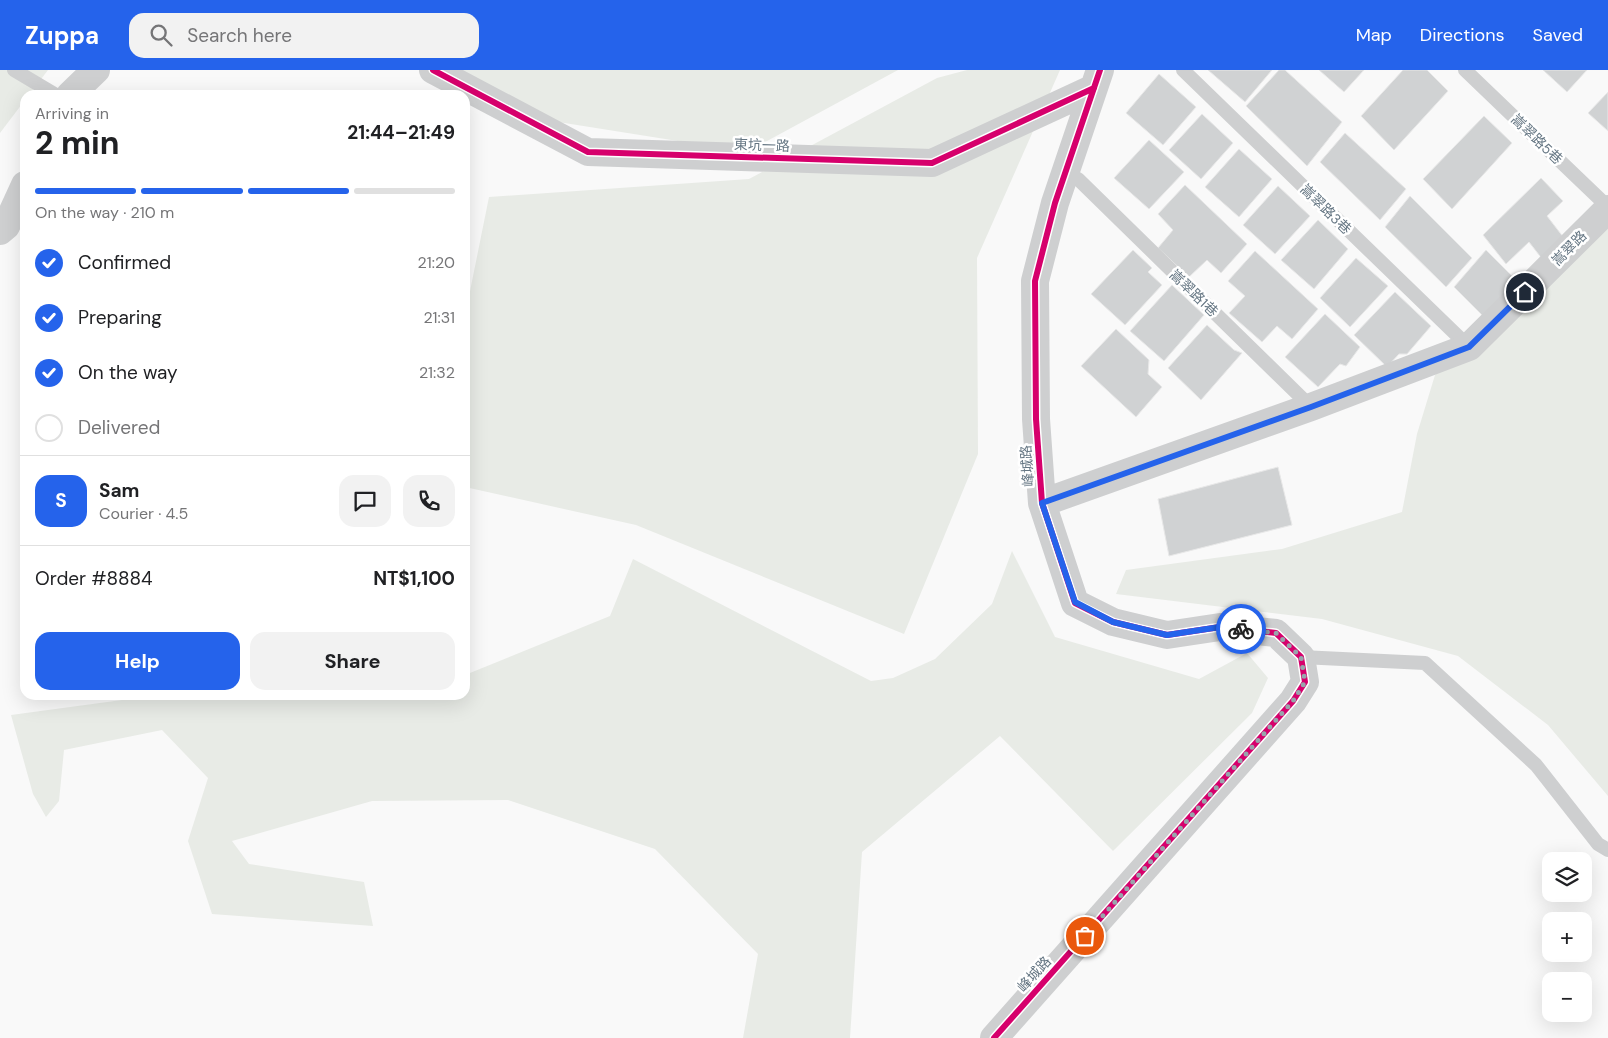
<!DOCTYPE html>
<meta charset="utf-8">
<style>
body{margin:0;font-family:"DM Sans","Noto Sans TC",sans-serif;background:#f2f2f2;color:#202124;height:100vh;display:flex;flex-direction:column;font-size:19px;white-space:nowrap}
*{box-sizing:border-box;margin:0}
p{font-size:16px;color:#757577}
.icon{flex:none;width:28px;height:28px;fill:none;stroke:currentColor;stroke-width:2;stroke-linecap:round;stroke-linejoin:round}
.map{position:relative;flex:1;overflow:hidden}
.panel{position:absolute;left:20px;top:20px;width:450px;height:610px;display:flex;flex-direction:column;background:#fff;border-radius:15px;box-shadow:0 5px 20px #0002}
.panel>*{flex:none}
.buttons{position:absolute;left:1542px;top:782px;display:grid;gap:10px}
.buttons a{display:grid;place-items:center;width:50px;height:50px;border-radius:10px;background:#fff;box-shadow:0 5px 20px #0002;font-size:25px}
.pin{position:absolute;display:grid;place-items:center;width:42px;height:42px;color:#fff;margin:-21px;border:2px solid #fff;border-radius:50%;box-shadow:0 1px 5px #0007}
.courier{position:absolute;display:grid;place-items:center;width:50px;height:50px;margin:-25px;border:4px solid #2563eb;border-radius:50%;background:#fff;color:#222;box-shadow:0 1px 6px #0007}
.summary em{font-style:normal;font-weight:700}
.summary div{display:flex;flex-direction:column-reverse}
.summary{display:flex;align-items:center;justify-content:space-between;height:85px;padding:0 15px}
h1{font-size:32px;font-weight:700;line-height:38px}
.bar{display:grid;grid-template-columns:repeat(4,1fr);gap:8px 5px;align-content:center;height:60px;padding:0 15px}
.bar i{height:6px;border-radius:4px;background:#e0e0e0}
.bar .current{background:#2563eb}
.bar p{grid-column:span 4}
.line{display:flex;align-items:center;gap:12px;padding:0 15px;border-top:1px solid #e0e0e0}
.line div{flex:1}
.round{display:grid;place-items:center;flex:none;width:52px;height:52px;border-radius:15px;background:#f2f2f2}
ol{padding:0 15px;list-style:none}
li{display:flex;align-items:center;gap:15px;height:55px}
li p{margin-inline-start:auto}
li .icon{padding:5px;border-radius:50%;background:#2563eb;color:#fff;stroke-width:4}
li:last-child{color:#757577}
li i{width:28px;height:28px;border:2px solid #e0e0e0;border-radius:50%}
.action{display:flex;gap:10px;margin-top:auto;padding:10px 15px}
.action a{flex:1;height:58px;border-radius:15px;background:#2563eb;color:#fff;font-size:20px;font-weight:700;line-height:58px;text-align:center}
.action a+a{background:#f2f2f2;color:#202124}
header{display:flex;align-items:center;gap:30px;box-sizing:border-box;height:70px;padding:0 25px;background:#2563eb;color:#fff}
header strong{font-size:24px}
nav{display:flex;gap:28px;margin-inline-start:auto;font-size:18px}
.search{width:350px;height:45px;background:#f2f2f2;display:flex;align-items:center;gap:12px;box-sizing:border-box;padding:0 18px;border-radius:15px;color:#757577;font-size:19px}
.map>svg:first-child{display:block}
.green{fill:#e8ebe6}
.building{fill:#d0d2d3;stroke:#e8e8e8}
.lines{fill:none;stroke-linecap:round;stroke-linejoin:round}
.lane{stroke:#cecfd0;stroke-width:14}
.street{stroke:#cecfd0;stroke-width:28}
.cycleway-casing{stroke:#fff;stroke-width:9}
.cycleway{stroke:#d6006c;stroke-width:6}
.done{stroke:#99a4ac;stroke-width:5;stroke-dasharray:0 9}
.route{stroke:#2563eb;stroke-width:6}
.labels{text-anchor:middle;stroke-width:5;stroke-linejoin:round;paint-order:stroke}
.street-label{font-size:14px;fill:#657683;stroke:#fff}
</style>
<header>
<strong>Zuppa</strong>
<div class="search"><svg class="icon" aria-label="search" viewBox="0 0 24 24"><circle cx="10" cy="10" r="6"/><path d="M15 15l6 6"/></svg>Search here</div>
<nav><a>Map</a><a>Directions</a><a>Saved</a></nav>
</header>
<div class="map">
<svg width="1608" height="968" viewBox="0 0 1608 968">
<rect width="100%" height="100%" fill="#f9f9f9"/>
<path class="green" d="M0 0H48L29 25H25V30L0 63Z
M455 0H898L747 82 533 48Z
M967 0H1060L977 188 978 384 904 564 636 455 465 417V246L489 127 749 109 937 8Z
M1608 146V726L1548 655 1458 586 1322 549 1116 524 1126 500 1282 479 1402 442 1417 364 1435 305Z
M1012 481 1055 567 1199 609 1247 583 1268 608 1252 643 1113 781 1000 666 862 782 850 968H743L758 884 655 779 508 730 372 731 232 771 249 794 364 812 373 856 212 844 188 771 208 708 162 660 64 680 59 731 46 747 33 724 11 645 159 625H465V605L610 546 633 489 871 611 893 608 935 589 992 534Z"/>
<path class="building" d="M1208 0H1272L1245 32Z
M1279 0H1285L1342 52 1307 96 1246 36Z
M1319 0H1364L1344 22Z
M1403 0H1427L1448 21 1394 80 1361 46Z
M1543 0H1587L1567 22Z
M1159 4 1196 37 1163 75 1126 43Z
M1608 22V61L1588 43Z
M1202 44 1233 73 1201 109 1169 80Z
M1484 46 1512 73 1452 139 1423 109Z
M1345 63 1406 119 1380 150 1320 92Z
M1149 70 1184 102 1149 139 1114 108Z
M1239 79 1272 109 1239 147 1205 117Z
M1541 108 1563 131 1547 146 1564 168 1543 190 1529 172 1506 194 1483 165Z
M1185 115 1247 174 1221 203 1207 190 1189 207 1158 178 1173 160 1158 144Z
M1278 116 1310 146 1275 184 1243 155Z
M1410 126 1472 188 1446 217 1385 157Z
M1318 150 1348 179 1314 219 1281 190Z
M1133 180 1152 198 1148 202 1162 215 1125 255 1091 224Z
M1486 180 1521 215 1488 251 1454 217Z
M1255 181 1318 239 1292 269 1277 256 1262 272 1229 243 1245 226 1228 211Z
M1356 188 1388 216 1350 257 1320 228Z
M1172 215 1204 245 1164 291 1130 261Z
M1395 222 1431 256 1407 284H1399L1387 297 1354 265Z
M1325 244 1360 277 1346 296 1340 294 1318 317 1285 287Z
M1207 255 1234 280 1242 283 1201 330 1168 298Z
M1116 259 1149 290 1148 304 1162 317 1136 347 1081 296Z
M1278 397 1292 455 1169 486 1158 429Z"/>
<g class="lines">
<path class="lane" d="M14 0 56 25
M1183 0 1469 277
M1465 0 1608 137
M1078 109 1311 337
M1301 587 1425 593 1536 695 1598 774 1608 780"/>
<path class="street" d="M433 0 588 82 932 93 1094 18
M70 25 96 0
M0 161 6 156 25 115
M1042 433 1311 337 1469 277 1608 139
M994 968 1293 631 1305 612 1301 587 1276 563 1220 557 1167 565 1113 552 1075 533 1042 433 1036 349 1035 211 1055 133 1100 0"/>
<defs>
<path id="cycleway" d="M433 0 588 82 932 93 1094 18
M994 968 1293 631 1305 612 1301 587 1276 563 1220 557 1167 565 1113 552 1075 533 1042 433 1036 349 1035 211 1055 133 1100 0"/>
</defs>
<use href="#cycleway" class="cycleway-casing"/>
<use href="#cycleway" class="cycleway"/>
</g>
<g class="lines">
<path class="done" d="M1085 866 1293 631 1305 612 1301 587 1276 563 1241 559"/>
<path class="route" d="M1241 559 1220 557 1167 565 1113 552 1075 532 1042 433 1311 337 1469 277 1525 222"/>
</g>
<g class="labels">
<g class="street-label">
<text transform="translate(1537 69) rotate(44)" y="5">嵩翠路5巷</text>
<text transform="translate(762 75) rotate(2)" y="5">東坑一路</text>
<text transform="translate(1326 139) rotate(44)" y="5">嵩翠路3巷</text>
<text transform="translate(1569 178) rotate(-45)" y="5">嵩翠路</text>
<text transform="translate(1194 223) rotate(44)" y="5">嵩翠路1巷</text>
<text transform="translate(1027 396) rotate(-94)" y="5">峰城路</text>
<text transform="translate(1034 904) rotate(-48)" y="5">峰城路</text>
</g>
</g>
</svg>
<div class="buttons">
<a><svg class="icon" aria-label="layers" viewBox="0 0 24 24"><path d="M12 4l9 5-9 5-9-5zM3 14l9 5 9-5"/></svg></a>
<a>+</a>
<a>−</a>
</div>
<div class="pin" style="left:1085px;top:866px;background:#ea580c"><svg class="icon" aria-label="bag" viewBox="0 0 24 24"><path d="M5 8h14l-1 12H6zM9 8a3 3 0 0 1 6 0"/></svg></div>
<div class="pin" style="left:1525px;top:222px;background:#1f2937"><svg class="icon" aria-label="home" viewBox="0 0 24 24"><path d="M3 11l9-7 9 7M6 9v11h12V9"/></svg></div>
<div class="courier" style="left:1241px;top:559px"><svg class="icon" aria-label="bike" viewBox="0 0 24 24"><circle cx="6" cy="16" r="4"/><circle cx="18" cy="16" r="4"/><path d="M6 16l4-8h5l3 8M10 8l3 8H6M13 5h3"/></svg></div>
<section class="panel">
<div class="summary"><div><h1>2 min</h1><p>Arriving in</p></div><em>21:44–21:49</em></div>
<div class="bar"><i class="current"></i><i class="current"></i><i class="current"></i><i></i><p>On the way · 210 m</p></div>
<ol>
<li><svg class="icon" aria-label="check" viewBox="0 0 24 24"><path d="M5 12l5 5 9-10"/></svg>Confirmed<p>21:20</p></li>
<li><svg class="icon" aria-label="check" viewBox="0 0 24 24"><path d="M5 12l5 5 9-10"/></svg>Preparing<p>21:31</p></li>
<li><svg class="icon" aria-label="check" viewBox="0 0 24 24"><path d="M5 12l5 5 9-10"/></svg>On the way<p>21:32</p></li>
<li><i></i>Delivered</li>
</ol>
<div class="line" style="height:90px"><b class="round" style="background:#2563eb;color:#fff">S</b><div><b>Sam</b><p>Courier · 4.5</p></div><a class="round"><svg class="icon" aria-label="chat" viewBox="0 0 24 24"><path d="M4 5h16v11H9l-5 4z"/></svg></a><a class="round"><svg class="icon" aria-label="phone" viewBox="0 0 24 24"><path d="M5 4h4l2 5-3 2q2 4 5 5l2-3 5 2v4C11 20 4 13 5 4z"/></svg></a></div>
<div class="line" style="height:65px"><div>Order #8884</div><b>NT$1,100</b></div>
<div class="action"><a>Help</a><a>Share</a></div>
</section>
</div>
